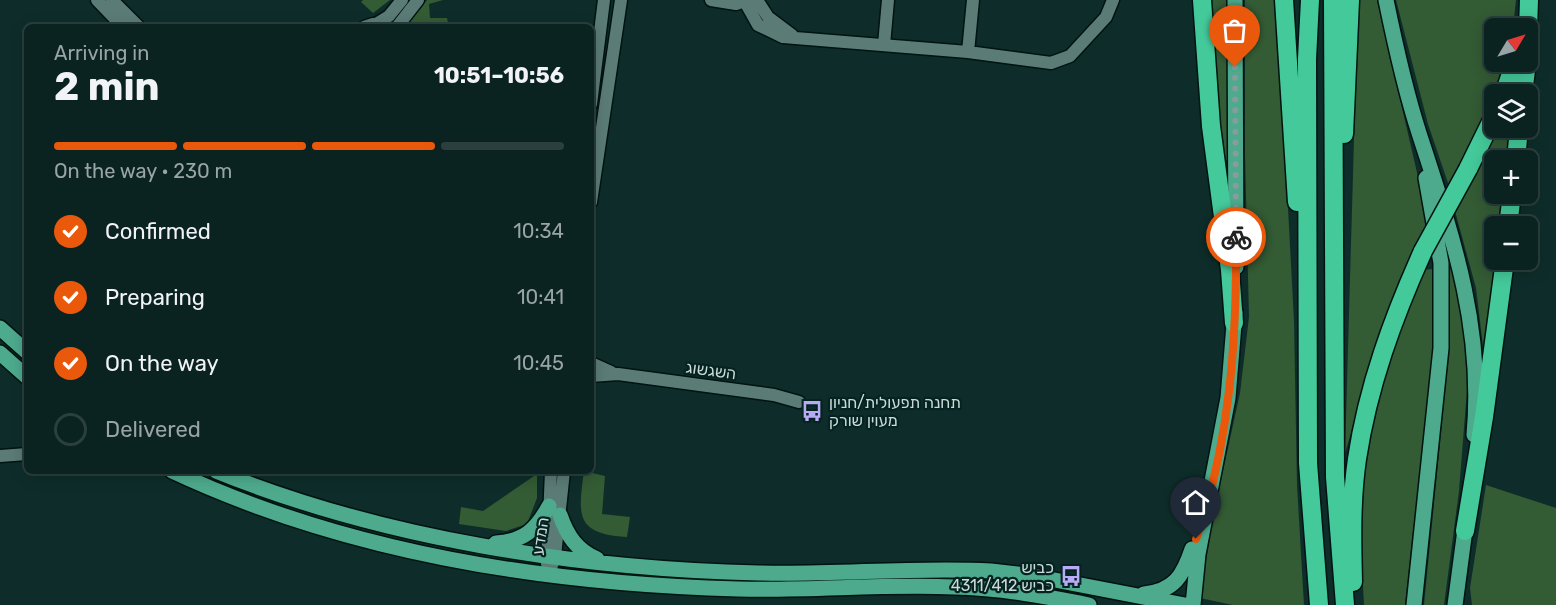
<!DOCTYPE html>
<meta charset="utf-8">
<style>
body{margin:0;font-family:Rubik,"Noto Sans Hebrew",sans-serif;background:#132a29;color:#f1f3f6;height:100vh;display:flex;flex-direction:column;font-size:22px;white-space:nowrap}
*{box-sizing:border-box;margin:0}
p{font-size:20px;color:#99a4a5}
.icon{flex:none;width:33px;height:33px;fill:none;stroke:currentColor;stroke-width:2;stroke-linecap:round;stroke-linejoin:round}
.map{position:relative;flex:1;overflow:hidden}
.sheet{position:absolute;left:24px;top:24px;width:570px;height:450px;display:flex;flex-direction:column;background:#0a2220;border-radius:9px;box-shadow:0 3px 15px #0003,0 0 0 2px #2a3f3e}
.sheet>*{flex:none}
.needle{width:39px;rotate:52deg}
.controls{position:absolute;left:1484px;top:18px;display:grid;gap:12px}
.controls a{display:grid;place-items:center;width:54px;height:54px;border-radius:9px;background:#0a2220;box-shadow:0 3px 15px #0003,0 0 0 2px #2a3f3e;font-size:30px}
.pin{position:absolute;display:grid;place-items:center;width:51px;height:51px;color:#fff;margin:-62px -26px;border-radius:50% 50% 50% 0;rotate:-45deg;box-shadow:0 0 6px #0007}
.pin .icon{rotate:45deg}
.courier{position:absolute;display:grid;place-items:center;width:60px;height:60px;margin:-30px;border:4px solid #ea580c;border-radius:50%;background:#fff;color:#222;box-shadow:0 2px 8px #0007}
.overview em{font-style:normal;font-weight:700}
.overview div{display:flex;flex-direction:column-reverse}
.overview{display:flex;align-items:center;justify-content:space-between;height:102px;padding:0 30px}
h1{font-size:39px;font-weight:700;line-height:45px}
.bar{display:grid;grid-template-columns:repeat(4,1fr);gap:9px 6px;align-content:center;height:72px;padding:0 30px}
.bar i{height:8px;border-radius:4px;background:#2a3f3e}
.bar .current{background:#ea580c}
.bar p{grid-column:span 4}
ol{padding:0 30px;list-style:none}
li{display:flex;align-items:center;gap:18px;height:66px}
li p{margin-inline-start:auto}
li .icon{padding:6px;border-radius:50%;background:#ea580c;color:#fff;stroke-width:4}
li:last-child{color:#99a4a5}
li i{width:33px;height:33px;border:3px solid #2a3f3e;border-radius:50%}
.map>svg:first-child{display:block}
.green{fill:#335b34}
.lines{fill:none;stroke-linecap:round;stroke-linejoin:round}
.minor-casing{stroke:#001412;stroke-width:15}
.major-casing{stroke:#001412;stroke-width:18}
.highway-casing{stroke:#001412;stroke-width:21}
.minor{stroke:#5b7b77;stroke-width:12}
.major{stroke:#4daa8c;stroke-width:15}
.highway{stroke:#44c99a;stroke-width:18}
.highway-bridge-casing{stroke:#001412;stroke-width:21;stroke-linecap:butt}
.highway-bridge{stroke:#44c99a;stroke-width:18}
.done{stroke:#889d9b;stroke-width:6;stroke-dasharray:0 10.8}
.route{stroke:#ea580c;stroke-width:8}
.labels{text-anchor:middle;stroke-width:4.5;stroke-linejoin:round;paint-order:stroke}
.street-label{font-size:16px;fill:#c9dad8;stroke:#042321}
.poi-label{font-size:16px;fill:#c9dad8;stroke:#042321;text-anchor:start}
</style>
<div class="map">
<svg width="1556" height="605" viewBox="0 0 1556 605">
<rect width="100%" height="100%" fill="#0e2d2a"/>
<path class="green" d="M363 0H390L373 13 361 2Z
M427 0H443L429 4 430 18H447L449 27H405Z
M1208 0H1226L1229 160 1222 161Z
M1245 0H1277L1294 321 1297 485 1304 605H1233L1200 598 1214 512 1240 393 1249 317 1245 156Z
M1358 0H1377L1428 220 1385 319 1345 453Z
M1396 0H1516L1513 28H1494V62H1507C1491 107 1473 143 1449 186L1428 124Z
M1499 128H1512L1509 160H1494V194H1505L1501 226H1494V260H1498L1486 371 1476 288 1455 211Z
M1455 261 1467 338V390L1459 491 1444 605H1424L1449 351 1446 263Z
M1433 269V350L1405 605H1364C1362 565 1359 526 1362 486 1369 411 1396 341 1421 270Z
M584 471 605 476 602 514 630 517 627 537C575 534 578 515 584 471Z
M537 474V498L527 524 506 531 459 524 461 507 483 511Z
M1486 485 1556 508V605H1472L1470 588Z"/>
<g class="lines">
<defs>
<path id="minor" d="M97 0 123 27
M112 0 139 27
M711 0 736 4 747 0
M744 0 758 25 783 37 968 52 1051 63 1070 56 1106 17 1113 0
M757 0 768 17 792 35
M376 24 389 16 402 0
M364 27 373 24 384 26
M397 27 418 0
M884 45 888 0
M968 52 973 0
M591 104 604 0
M591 202 621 0
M591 363 611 372
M591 376 618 374 774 395 799 402
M0 456 27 454
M547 564 551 471
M549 574 555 556 564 471"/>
<path id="major" d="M1235 0 1236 267
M1386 0C1395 44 1405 90 1419 133 1452 235 1484 326 1474 435
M0 328 27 352
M0 353 27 377
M172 471C347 553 547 584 738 589 810 591 882 584 954 587 1000 588 1044 596 1089 605
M216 471C383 539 579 569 759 573 836 575 913 567 991 571L1034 576 1185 605
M560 515C567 535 576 550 597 559
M496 543C524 541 536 530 549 506
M1144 594C1174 591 1183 576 1192 549
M1193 605 1198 554 1228 398 1235 312
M1414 605 1441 348V263L1426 178
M1455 605 1466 522"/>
<path id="highway" d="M1202 0 1211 126 1230 270 1234 323
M1284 0 1297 202
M1310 0 1307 59 1308 463 1319 605
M1333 0 1335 477 1345 605
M1527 58 1529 0
M1504 94 1515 62
M1523 94 1527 62
M1344 134 1350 0
M1516 160 1519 128
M1468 169 1494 116
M1508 226 1512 194
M1465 531 1484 417 1505 260
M1353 582C1352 541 1351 500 1357 459 1368 386 1393 318 1423 251"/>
</defs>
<use href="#minor" class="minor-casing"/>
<use href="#major" class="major-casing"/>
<use href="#highway" class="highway-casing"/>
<use href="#minor" class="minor"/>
<use href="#major" class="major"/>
<use href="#highway" class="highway"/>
<defs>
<path id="highway-bridge" d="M1423 251 1468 169"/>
</defs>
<use href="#highway-bridge" class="highway-bridge-casing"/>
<use href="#highway-bridge" class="highway-bridge"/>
</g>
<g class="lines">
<path class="done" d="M1235 67 1236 237"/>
<path class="route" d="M1196 539C1230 443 1237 339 1236 237"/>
</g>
<defs>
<symbol id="bus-bare" viewBox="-9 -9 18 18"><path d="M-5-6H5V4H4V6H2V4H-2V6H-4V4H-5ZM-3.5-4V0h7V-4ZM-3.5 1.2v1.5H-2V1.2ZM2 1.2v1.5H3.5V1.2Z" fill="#b9aaf7" stroke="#042321" stroke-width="2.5" paint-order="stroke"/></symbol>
</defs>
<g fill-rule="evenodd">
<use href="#bus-bare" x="797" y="396" width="30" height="30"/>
<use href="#bus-bare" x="1056" y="561" width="30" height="30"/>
</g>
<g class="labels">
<g class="street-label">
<text transform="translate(711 370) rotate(8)" y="6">השגשוג</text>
<text transform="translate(540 536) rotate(-81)" y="6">המדע</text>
</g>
<g class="poi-label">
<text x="829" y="408">תחנה תפעולית/חניון<tspan x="829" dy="18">מעוין שורק</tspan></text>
<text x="1054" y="573" text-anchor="end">כביש<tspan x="1054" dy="18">4311/כביש 412</tspan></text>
</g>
</g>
</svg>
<div class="controls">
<a><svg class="needle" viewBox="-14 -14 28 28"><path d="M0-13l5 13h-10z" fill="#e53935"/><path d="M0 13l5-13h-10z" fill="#99a4a5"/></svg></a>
<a><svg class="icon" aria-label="layers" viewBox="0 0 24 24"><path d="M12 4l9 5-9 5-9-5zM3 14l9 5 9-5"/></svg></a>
<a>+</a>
<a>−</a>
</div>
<div class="pin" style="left:1235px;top:67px;background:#ea580c"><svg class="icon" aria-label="bag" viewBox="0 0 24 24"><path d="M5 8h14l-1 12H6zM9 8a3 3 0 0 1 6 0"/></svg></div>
<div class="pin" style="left:1196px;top:539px;background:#1f2937"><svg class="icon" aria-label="home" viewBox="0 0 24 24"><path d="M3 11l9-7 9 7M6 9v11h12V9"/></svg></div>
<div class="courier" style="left:1236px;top:237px"><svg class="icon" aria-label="bike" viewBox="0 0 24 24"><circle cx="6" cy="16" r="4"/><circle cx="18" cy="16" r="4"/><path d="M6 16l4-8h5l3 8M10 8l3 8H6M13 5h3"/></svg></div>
<section class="sheet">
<div class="overview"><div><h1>2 min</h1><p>Arriving in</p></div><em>10:51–10:56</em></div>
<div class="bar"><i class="current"></i><i class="current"></i><i class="current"></i><i></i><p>On the way · 230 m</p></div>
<ol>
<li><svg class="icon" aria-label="check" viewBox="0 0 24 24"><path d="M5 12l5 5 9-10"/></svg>Confirmed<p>10:34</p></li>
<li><svg class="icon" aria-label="check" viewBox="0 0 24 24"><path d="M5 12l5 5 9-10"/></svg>Preparing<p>10:41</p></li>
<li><svg class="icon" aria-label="check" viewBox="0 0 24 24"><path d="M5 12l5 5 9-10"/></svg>On the way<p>10:45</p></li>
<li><i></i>Delivered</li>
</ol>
</section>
</div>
